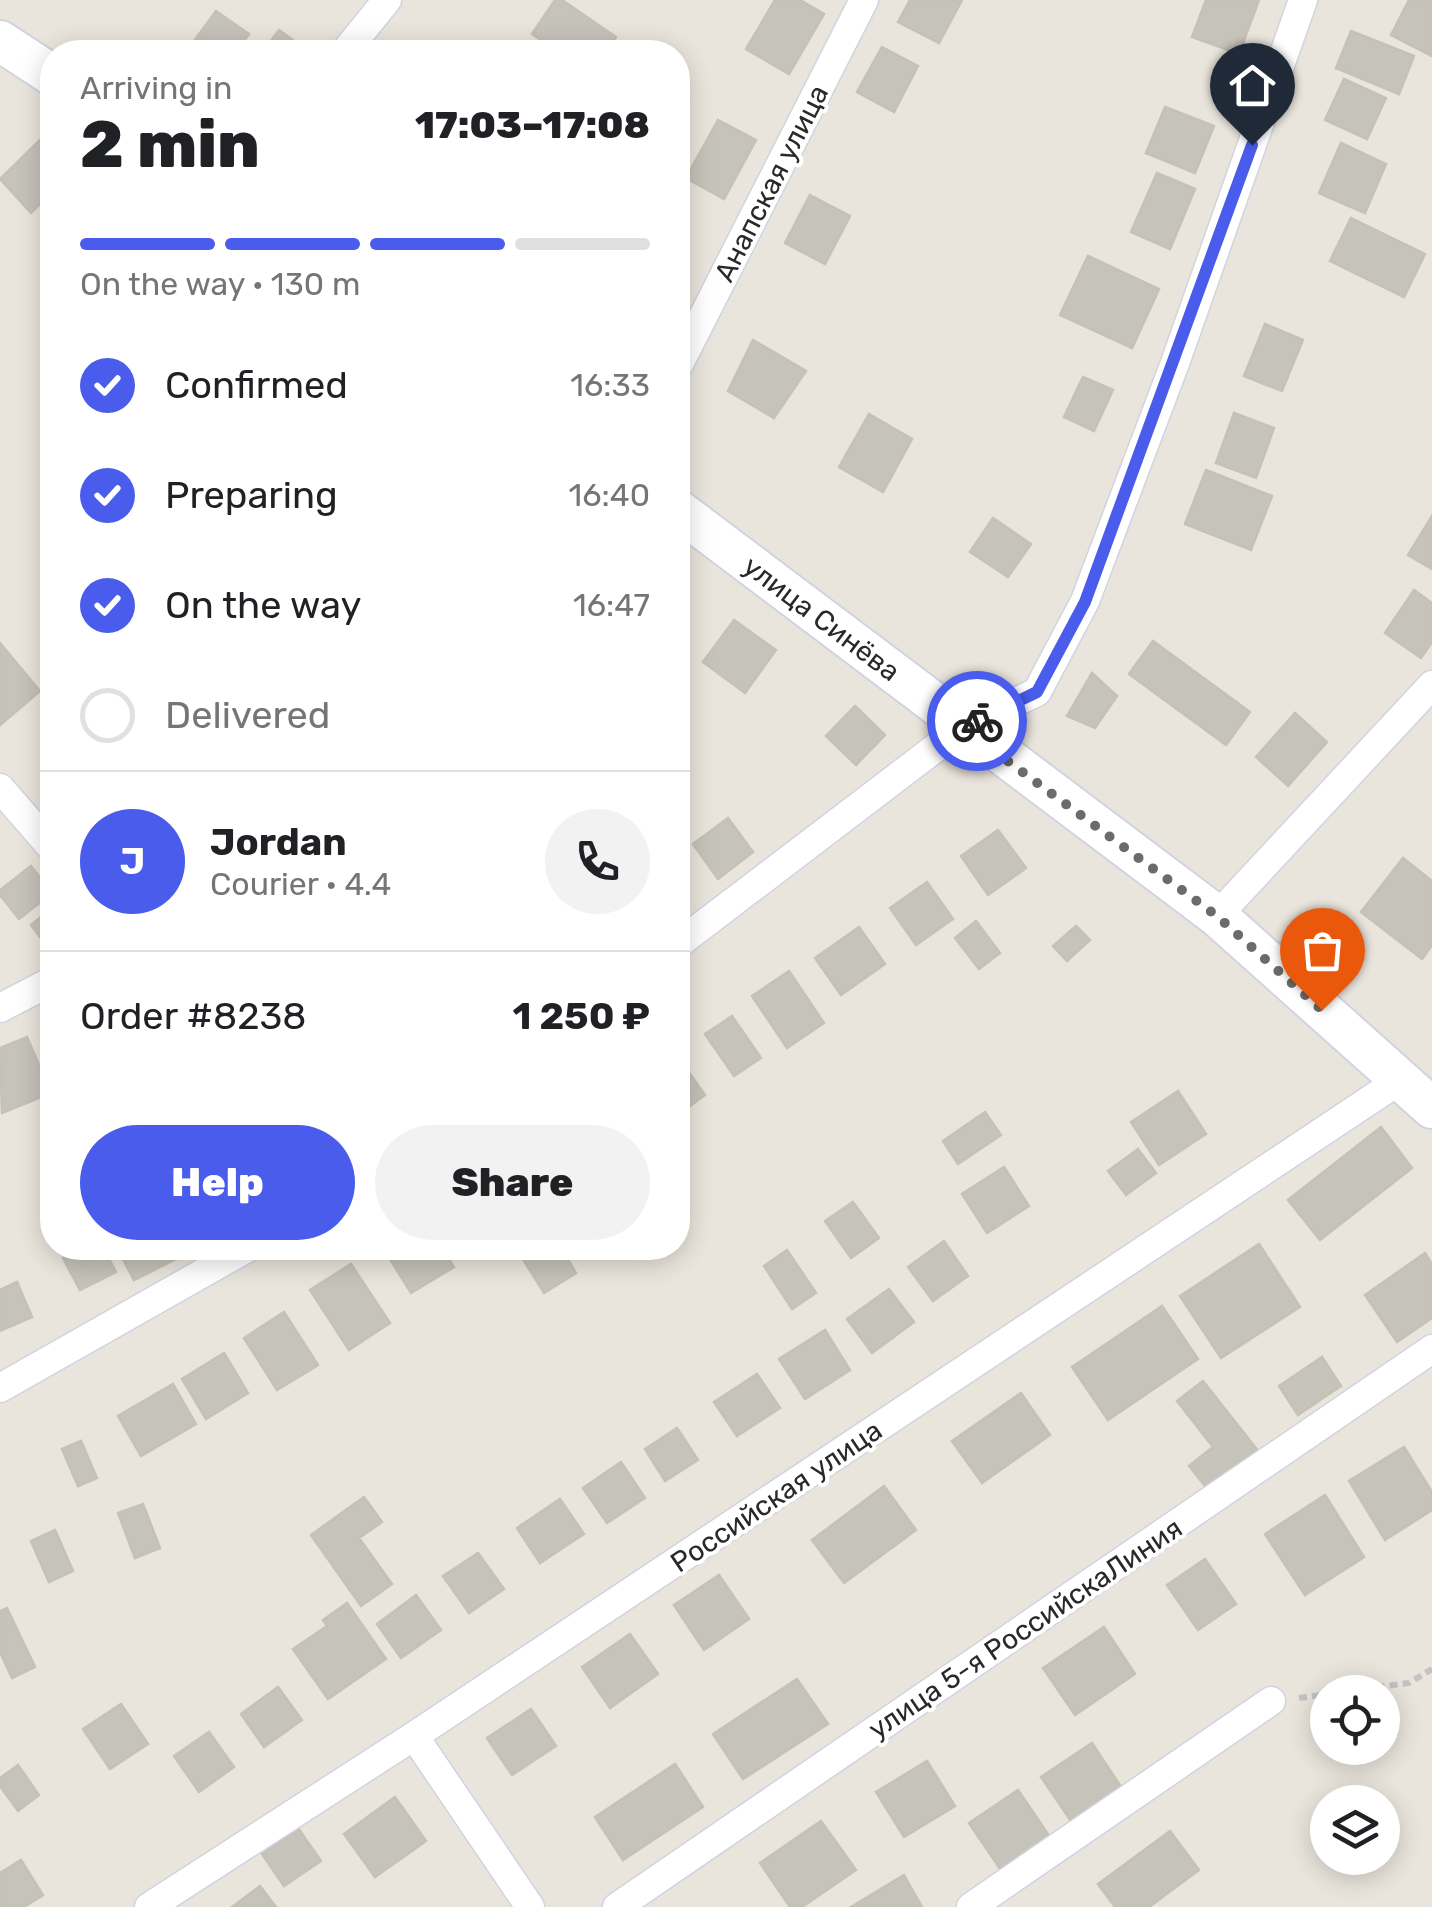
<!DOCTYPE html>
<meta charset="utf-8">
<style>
body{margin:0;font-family:Rubik,sans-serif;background:#f2f2f2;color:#202124;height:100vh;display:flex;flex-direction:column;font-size:38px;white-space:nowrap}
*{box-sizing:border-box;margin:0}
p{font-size:32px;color:#757577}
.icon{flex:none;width:55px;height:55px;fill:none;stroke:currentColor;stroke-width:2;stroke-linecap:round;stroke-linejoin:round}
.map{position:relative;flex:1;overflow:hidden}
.details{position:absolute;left:40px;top:40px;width:650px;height:1220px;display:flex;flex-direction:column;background:#fff;border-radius:40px;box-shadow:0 5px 25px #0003}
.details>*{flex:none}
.controls{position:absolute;left:1310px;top:1675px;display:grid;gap:20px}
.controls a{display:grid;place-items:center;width:90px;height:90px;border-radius:50%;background:#fff;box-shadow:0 5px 25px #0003;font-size:50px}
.pin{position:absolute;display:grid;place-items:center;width:85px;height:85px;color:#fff;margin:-102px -42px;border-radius:50% 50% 50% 0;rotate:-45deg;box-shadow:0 0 10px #0007}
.pin .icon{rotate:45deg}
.courier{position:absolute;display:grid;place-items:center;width:100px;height:100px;margin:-50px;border:8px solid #495ceb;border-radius:50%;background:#fff;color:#222;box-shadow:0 2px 12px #0007}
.headline em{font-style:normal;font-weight:800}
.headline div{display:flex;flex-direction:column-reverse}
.headline{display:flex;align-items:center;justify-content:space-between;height:170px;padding:0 40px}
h1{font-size:65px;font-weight:800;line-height:75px}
.bar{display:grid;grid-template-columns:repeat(4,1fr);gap:15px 10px;align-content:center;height:120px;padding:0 40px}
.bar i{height:12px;border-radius:8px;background:#e0e0e0}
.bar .current{background:#495ceb}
.bar p{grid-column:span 4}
.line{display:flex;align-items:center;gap:25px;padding:0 40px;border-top:2px solid #e0e0e0}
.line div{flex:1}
.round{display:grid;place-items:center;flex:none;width:105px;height:105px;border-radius:52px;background:#f2f2f2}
ol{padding:0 40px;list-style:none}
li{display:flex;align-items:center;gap:30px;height:110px}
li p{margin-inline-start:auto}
li .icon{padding:10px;border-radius:50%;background:#495ceb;color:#fff;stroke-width:4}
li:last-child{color:#757577}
li i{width:55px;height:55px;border:5px solid #e0e0e0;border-radius:50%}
.cta{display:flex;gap:20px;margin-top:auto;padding:20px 40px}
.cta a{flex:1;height:115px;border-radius:60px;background:#495ceb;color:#fff;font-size:40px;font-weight:800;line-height:115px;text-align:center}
.cta a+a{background:#f2f2f2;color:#202124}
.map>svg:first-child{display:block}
.building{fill:#c6c3bb;stroke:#c5c1b6;stroke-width:2.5}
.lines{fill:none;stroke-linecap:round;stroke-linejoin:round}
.street-casing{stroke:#d2d3e1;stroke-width:31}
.secondary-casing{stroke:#d2d3e1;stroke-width:44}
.path{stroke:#c3c3c3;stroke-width:6;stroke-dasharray:8 5;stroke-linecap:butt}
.street{stroke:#fff;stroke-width:28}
.secondary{stroke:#fff;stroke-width:40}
.done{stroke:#6d6b68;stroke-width:10;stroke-dasharray:0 18}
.route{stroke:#495ceb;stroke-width:12}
.labels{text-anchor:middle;stroke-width:8;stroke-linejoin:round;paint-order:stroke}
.street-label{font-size:28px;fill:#292929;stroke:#fff}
</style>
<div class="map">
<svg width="1432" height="1907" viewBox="0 0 1432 1907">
<rect width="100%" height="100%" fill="#eae5dc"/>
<path class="building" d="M555 0H562L616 37 606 52H558L532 34Z
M775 0H800L824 14 789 74 746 49Z
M910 0H962L939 43 898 22Z
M1206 0H1259L1239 54 1192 37Z
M1409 0H1432V56L1391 35Z
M216 11 249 34 236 52H204L192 44Z
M279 30 309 52H263Z
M1351 31 1414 56 1399 94 1336 68Z
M882 47 918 66 894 112 857 92Z
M1344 79 1386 98 1367 139 1325 120Z
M1165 107 1214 126 1195 173 1146 153Z
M718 120 756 140 724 199 686 178Z
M43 137 52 146V192L31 213 0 179Z
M1341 143 1386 164 1365 213 1319 193Z
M1157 173 1195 189 1170 249 1131 232Z
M810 195 850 216 825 264 785 243Z
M1351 218 1425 254 1404 297 1330 261Z
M1088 256 1159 289 1132 348 1060 315Z
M1265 324 1303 340 1282 391 1244 376Z
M753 340 806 371 774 418 728 391Z
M1083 377 1113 390 1094 431 1064 417Z
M1234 413 1274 428 1256 478 1216 463Z
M869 414 912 439 883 492 839 467Z
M1206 470 1272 496 1251 550 1185 524Z
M1432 516V569L1408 555Z
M993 518 1031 544 1008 577 970 552Z
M1414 590 1432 603V642L1421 658 1385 633Z
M734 620 776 650 745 693 703 662Z
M1153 641 1250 712 1226 745 1129 674Z
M0 643 40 691 0 725Z
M1092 673 1117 696 1095 728 1067 716Z
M855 706 885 735 856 765 826 736Z
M1295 713 1327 742 1288 786 1256 757Z
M728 818 753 852 718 879 693 844Z
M998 830 1026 868 988 895 961 856Z
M1403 858 1432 881V945L1422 959 1361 912Z
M31 866 52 893 19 919 0 895V890Z
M927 882 953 919 916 945 890 908Z
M52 908V953L31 925Z
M976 921 1000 953 979 969 955 938Z
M1076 926 1090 940 1067 961 1053 946Z
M859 927 885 964 841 995 815 958Z
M789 971 824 1023 787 1048 752 996Z
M732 1016 761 1058 734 1076 705 1034Z
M27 1037 51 1093 2 1113 0 1048Z
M678 1057 705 1095 679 1114 678 1111Z
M1178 1091 1206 1134 1159 1165 1131 1122Z
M985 1112 1001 1135 958 1164 943 1141Z
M1381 1127 1412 1168 1320 1240 1288 1200Z
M1138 1149 1156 1173 1126 1195 1108 1171Z
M1004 1167 1029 1206 987 1233 962 1194Z
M853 1202 879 1238 851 1258 825 1221Z
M944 1241 968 1276 933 1301 908 1267Z
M1259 1244 1300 1307 1221 1358 1180 1296Z
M83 1248H103L116 1272 80 1290 63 1258Z
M117 1248H178L182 1256 134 1280Z
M383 1248H442L454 1267 411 1293Z
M516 1248H561L576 1273 544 1293Z
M787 1250 816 1293 792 1309 764 1266Z
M1425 1253 1432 1264V1318L1397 1342 1365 1295Z
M351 1264 390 1323 349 1350 310 1290Z
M17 1282 32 1317 0 1331V1290Z
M889 1289 914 1322 872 1353 847 1319Z
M1162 1306 1198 1359 1108 1420 1072 1367Z
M284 1312 318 1365 277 1390 244 1338Z
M825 1330 850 1370 805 1399 779 1359Z
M224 1353 248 1393 206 1419 182 1379Z
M1322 1357 1341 1386 1298 1415 1279 1386Z
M757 1374 780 1408 737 1436 714 1402Z
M1203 1381 1259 1452 1209 1491 1189 1466 1213 1447 1177 1401Z
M173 1384 196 1424 141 1456 118 1416Z
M1021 1393 1050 1435 982 1483 952 1441Z
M677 1428 698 1460 665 1481 645 1449Z
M81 1441 97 1478 78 1486 62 1449Z
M1404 1447 1432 1492V1510L1385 1540 1349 1481Z
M621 1462 645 1498 607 1523 583 1488Z
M884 1486 916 1530 844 1583 812 1540Z
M1325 1495 1364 1557 1305 1595 1265 1534Z
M364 1497 382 1522 359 1538 392 1584 361 1606 311 1535Z
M560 1499 584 1534 540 1563 517 1528Z
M143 1504 160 1548 135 1558 118 1513Z
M55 1530 73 1571 49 1582 31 1541Z
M478 1553 504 1589 469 1613 443 1576Z
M1205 1559 1236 1604 1198 1630 1167 1585Z
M719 1575 749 1619 704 1650 674 1605Z
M416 1595 441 1630 401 1658 377 1624Z
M347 1603 386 1659 328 1699 293 1649 327 1626 323 1620Z
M7 1608 35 1667 12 1678 0 1652V1611Z
M1104 1627 1135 1674 1075 1715 1043 1668Z
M630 1634 658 1674 610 1708 582 1667Z
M797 1679 828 1724 743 1779 713 1734Z
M278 1687 302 1720 264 1747 241 1714Z
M121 1704 148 1744 110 1769 83 1729Z
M531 1709 556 1746 512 1775 487 1738Z
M209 1732 234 1767 199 1792 174 1756Z
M1092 1743 1123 1790 1073 1824 1041 1777Z
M927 1761 955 1806 904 1837 876 1792Z
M675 1764 703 1807 623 1860 595 1817Z
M18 1765 39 1795 18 1811 0 1786V1778Z
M1018 1790 1056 1846 1007 1879 969 1823Z
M395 1797 426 1841 375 1877 344 1834Z
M821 1821 856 1870 802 1907H790L760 1863Z
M298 1828 321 1861 284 1886 262 1854Z
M1170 1831 1199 1870 1149 1907H1115L1098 1884Z
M21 1860 43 1895 24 1907H0V1873Z
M904 1875 922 1907H851Z
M260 1886 276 1907H232Z"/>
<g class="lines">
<defs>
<path id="street" d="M345 52 387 0
M678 366 864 0
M0 788 52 848
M1217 916 1432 685
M678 944 963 727 1037 692 1085 601 1175 363 1303 0
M0 1008 52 981
M0 1388 247 1248
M414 1736 530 1907
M149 1907 414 1736 1400 1080
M617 1907 1432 1349
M971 1907 1271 1701"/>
<g id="secondary">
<path d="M0 41 52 75"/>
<path id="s1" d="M678 510 1217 916 1432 1108"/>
</g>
</defs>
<use href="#street" class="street-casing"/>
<use href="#secondary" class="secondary-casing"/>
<path class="path" d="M1338 1692 1409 1683 1432 1669
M1299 1698 1328 1694"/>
<use href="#street" class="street"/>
<use href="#secondary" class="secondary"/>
</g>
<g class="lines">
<path class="done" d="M977 721 963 728 1217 916 1322 1010"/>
<path class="route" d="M977 721 1037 692 1085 602 1252 145"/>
</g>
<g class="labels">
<g class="street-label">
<text transform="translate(771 183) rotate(-63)" y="10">Анапская улица</text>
<text dy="10" stroke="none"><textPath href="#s1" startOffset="180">улица Синёва</textPath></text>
<text transform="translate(776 1496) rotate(-34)" y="10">Российская улица</text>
<text transform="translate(1025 1628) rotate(-34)" y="10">улица 5-я РоссийскаЛиния</text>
</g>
</g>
</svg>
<div class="controls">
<a><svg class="icon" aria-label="locate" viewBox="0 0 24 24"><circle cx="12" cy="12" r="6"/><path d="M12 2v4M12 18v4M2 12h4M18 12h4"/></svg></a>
<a><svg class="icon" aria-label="layers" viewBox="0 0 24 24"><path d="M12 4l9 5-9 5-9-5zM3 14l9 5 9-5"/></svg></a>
</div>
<div class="pin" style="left:1322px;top:1010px;background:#ea580c"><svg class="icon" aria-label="bag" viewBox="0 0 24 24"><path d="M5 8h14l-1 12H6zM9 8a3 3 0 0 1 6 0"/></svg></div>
<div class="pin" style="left:1252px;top:145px;background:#1f2937"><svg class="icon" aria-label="home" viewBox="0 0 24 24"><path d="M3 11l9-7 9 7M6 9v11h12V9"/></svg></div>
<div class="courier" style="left:977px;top:721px"><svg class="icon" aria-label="bike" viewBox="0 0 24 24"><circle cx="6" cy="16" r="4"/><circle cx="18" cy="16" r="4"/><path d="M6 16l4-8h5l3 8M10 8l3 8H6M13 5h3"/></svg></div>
<section class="details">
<div class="headline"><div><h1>2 min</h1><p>Arriving in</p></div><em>17:03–17:08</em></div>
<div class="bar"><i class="current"></i><i class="current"></i><i class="current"></i><i></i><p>On the way · 130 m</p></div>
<ol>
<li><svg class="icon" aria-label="check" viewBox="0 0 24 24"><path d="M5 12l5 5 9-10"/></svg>Confirmed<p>16:33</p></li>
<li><svg class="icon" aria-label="check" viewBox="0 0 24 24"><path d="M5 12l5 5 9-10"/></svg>Preparing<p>16:40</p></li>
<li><svg class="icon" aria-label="check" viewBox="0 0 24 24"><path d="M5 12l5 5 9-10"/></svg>On the way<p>16:47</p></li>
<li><i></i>Delivered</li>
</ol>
<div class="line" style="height:180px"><b class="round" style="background:#495ceb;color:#fff">J</b><div><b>Jordan</b><p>Courier · 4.4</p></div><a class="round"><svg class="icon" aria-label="phone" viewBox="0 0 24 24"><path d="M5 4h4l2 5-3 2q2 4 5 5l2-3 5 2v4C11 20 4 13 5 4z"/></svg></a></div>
<div class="line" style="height:130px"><div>Order #8238</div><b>1 250 ₽</b></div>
<div class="cta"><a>Help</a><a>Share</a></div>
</section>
</div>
